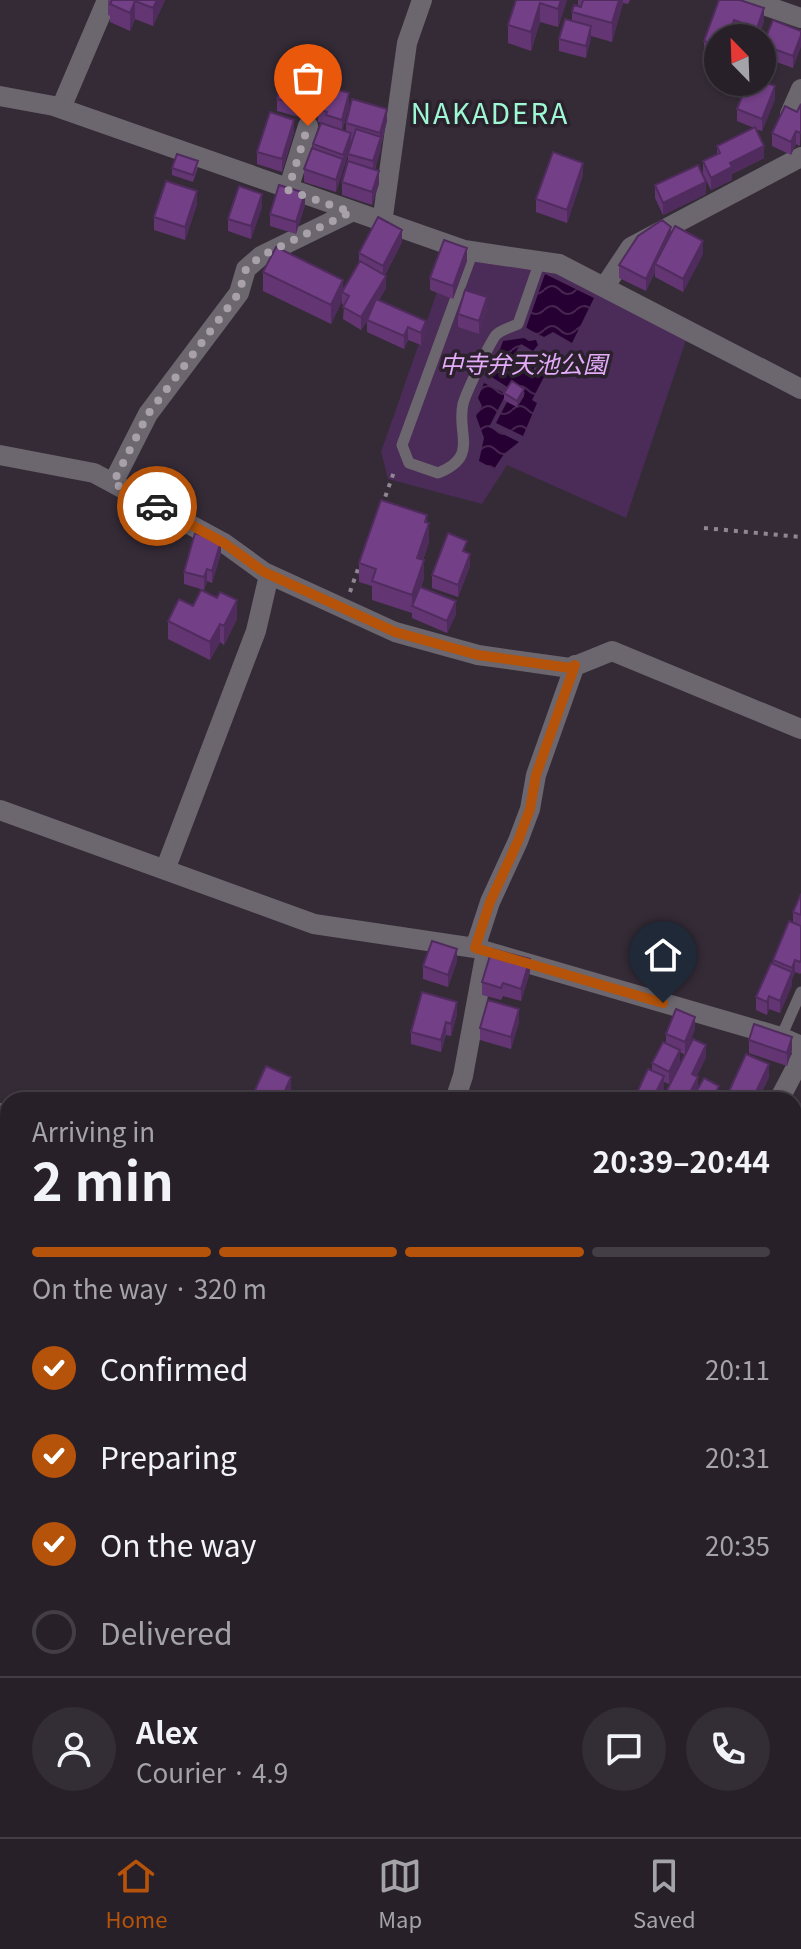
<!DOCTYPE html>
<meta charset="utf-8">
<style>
body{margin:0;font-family:Georgia,"Noto Sans JP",serif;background:#332d35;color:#f1f3f6;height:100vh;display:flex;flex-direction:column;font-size:30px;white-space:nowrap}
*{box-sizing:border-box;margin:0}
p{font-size:26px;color:#a4a3a8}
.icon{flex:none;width:44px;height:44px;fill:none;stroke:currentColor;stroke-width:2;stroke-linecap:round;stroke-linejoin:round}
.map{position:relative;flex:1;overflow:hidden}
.panel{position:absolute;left:0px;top:1092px;width:802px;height:746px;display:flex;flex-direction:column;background:#272029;border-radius:24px 24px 0 0;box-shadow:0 2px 6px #0004,0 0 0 2px #433e46}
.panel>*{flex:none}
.needle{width:52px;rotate:337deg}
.fabs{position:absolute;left:704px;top:24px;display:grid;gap:16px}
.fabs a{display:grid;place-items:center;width:72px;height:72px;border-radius:50%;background:#272029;box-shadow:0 2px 6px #0004,0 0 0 2px #433e46;font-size:40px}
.pin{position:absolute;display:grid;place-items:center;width:68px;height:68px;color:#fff;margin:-82px -34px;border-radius:50% 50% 50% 0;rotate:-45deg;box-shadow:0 0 8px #0007}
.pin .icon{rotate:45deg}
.courier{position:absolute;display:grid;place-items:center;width:80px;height:80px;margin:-40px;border:6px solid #b45309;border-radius:50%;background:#fff;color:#222;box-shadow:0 2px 10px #0007}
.overview em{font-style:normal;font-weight:700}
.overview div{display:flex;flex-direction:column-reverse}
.overview{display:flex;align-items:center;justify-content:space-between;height:136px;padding:0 32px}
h1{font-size:52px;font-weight:700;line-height:60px}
.bar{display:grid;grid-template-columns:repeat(4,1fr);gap:12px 8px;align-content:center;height:96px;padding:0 32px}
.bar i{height:10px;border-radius:6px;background:#433e46}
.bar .current{background:#b45309}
.bar p{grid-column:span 4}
.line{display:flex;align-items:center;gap:20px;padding:0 32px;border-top:2px solid #433e46}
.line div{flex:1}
.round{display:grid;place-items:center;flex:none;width:84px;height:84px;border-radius:42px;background:#332d35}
ol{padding:0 32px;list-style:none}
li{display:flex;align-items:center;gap:24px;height:88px}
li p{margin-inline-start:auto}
li .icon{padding:8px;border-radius:50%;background:#b45309;color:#fff;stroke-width:4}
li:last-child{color:#a4a3a8}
li i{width:44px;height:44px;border:4px solid #433e46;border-radius:50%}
.menu{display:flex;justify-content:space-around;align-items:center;height:112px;border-top:2px solid #433e46;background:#272029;font-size:22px;color:#a4a3a8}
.menu a{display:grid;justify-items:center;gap:4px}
.menu .current{color:#b45309}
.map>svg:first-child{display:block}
.green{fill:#4b2b57}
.water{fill:url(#water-waves)}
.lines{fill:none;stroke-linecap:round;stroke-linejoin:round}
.river{stroke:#260032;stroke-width:36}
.path{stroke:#8f8791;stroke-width:4;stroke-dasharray:4 6;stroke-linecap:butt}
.service{stroke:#6c676e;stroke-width:11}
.minor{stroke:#6c676e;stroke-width:20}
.wall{fill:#633673}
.shaded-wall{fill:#502c5e}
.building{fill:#733f86;stroke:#502c5e;stroke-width:2}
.done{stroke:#a8a1aa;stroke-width:8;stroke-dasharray:0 14.4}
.route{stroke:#b45309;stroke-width:10}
.labels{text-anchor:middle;stroke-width:7;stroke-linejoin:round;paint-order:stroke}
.park-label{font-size:24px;font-style:italic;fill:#e4abf9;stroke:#2a212d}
.quarter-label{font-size:28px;letter-spacing:2px;fill:#9ef8d4;stroke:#2a212d}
</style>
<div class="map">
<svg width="801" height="1837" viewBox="0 0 801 1837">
<defs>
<pattern id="water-waves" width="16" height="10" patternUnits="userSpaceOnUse" patternTransform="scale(2)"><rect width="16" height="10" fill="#260032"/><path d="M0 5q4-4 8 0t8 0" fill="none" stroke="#462550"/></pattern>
</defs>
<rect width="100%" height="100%" fill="#342b37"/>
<path class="green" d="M451 252 556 267 687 337 626 518 507 465 482 504 388 479 381 452Z"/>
<path class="water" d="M545 274 594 298 572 343 553 332 544 337 526 328Z
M524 338 529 341 536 340 538 345 533 351 521 344 513 356 526 364 531 359 536 361 533 371 545 375 532 400 537 403 523 436 496 423 507 402 517 407 525 393 512 385 509 388 490 376 503 341Z
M484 383 506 394 489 427 519 442 504 454 494 469 479 461 484 438 476 416 482 406 478 398Z"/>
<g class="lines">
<path class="river" d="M794 1800 801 1802
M548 1837 551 1830"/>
<path class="path" d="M382 506 395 469
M704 528 801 537
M350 592 360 563"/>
<path class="service" d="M473 251 402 445 409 463 438 473C480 456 456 434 463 404 465 395 490 342 496 335 500 330 512 327 518 324L540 261
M781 1037 801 992"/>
<path class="minor" d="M749 0 801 18
M0 96 54 106 464 250 559 264 801 389
M61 108 107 0
M790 114 801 89
M288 190 308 126
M382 223 407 43 422 0
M605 286 631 247 801 157
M0 455 94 473 224 543 264 572 395 632 478 655 570 668 612 651 801 729
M113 483 148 414 239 293 246 269 261 256 351 212
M0 810 314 924 475 948 781 1037 801 1046
M165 870 256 631 269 575
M475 948 490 902 518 841 530 809 536 775 575 665
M455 1100 463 1076 486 951
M779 1100 801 1058
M0 1113 8 1116
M794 1191 801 1194
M794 1338 801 1322
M794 1438 801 1441
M0 1489 8 1492
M794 1781 801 1783
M0 1817 8 1819
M36 1830 53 1837
M735 1830 753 1837
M532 1837 535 1830"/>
</g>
<path class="wall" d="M108 0H165L153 26 135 19 130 31 110 22V16L108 15Z
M516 0H567L558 27 540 22 531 51 508 43V25Z
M578 0H630L628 4 623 3 612 42 591 36 586 58 559 51V39L572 21V12L581 7 578 5Z
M719 0 764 21 758 38H750L734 33 718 38V58L704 53V41Z
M801 31 793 68 763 57V45Z
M319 91 311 120 277 111V99Z
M775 99 762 131 755 129 764 158 732 174V180L711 190 703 174V161L717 154V146L754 128 737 121V109Z
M801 104 800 146 796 144 791 155 772 146V133L797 112Z
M349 106 342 130 346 132V123L387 121 375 170 379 184 372 205 342 195V182L348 162V154L336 192 304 182V169L313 148V144L326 124 318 122V109Z
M294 132 282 172 257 164V152Z
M198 167 193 182 172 175V168Z
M583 175 567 223 536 212V199Z
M655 185 706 194 663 215 655 198Z
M197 204 185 240 154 230V217Z
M305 205 296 234 270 226V214Z
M262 207 251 239 228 231V219Z
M402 242 385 275 386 288 379 300 426 334 421 345 408 340 404 349 367 332V321L361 330 343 319 344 306 342 304V301L331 324 263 291V272L343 289 359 262V253Z
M703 254 683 292 655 277V272L646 291 619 278V265Z
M467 261 453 299 430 290V278Z
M487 309 479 334 458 327V314Z
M504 393 524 396 517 407 504 400Z
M427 523 429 542 423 560 424 578 421 587 456 614 447 633 412 618V613L372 600V586L359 582V563Z
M467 552 470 566 458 597 432 588V575Z
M221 553 212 583 207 581 204 590 184 584V572Z
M193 606 237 619 224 645 220 642 210 660 168 639V621Z
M801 894V973L800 974 795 972 792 979V985L780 1013 769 1009 767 1015 756 1010V997L773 964V960L793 922V912Z
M457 961 448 987 423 979V966Z
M530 972 521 1001 503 996 501 1000 482 995V982Z
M457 1014 451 1036 446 1035 441 1052 411 1044V1032Z
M519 1022 511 1049 480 1040V1028Z
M695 1029 685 1055 680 1052V1062L669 1084 664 1082V1089L659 1100H636V1095L652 1071V1063L666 1043V1034Z
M749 1040 792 1050 787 1066 749 1053Z
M769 1077 758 1100H725Z
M291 1089 286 1100H255V1090Z
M0 1144 8 1146 1 1198H0Z
M0 1305 8 1309V1377L0 1373Z
M801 1331V1353L797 1351V1339Z
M0 1493 8 1495V1543L6 1549 0 1548Z
M794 1664 801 1667 796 1754H794Z
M490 1830H522L519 1837H498L490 1834Z
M646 1830H683L680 1837H650L646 1835Z"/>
<path class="shaded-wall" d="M157 0H165L153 26V8Z
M561 0H567L558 27V9Z
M619 0H623V3L612 42V23Z
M135 1V19L130 31V13Z
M540 3V22L531 51V32Z
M764 8V21L757 38V28Z
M734 20V33L733 38H728Z
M591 26V39L586 58V46Z
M801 35V47L793 68V56Z
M319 78V91L311 120V108Z
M775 86V99L762 131V119Z
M349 93V106L342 132V120Z
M387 109V121L381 144V150L373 174V161L380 139V133Z
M294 120V132L282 172V159Z
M796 131V144L791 155V142Z
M351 133V146L336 192V180Z
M764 146V158L732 174V180L711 190V178L730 163Z
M583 163V175L567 223V210Z
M379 171V184L372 205V192Z
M706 182V194L663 215V203Z
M197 191V204L185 240V227Z
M305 193V205L296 234V222Z
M262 194V207L251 239V226Z
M671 227V240L655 264V272L646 291V279Z
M402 230V242L383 278V266Z
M703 241V254L683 292V279Z
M467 248V261L453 299V286Z
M386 276V288L361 330V317Z
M343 280V293L342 292V301L331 324V305Z
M487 297V309L479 334V321Z
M426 321V334L421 345V333Z
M408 327V340L404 349V336Z
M524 389V396L517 407V401Z
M427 515V529L429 523V542L417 576V558Z
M221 541V553L212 583V571Z
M470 554V566L458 597V585Z
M424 560V578L414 607 412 606V595Z
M207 569V581L204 590V577Z
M237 600V619L224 645V626Z
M456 601V614L447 633V621Z
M220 624V642L210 660V642Z
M457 949V961L448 987V975Z
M530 959V972L521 1001V989Z
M795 960V972L792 979V985L780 1013V1001L792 973V968Z
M769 996V1009L767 1015V1002Z
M457 1002V1014L451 1036V1024Z
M519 1009V1022L511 1049V1037Z
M695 1017V1029L685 1055V1042Z
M446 1022V1035L441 1052V1040Z
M792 1037V1050L787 1066V1053Z
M706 1045V1058L692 1086V1074Z
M680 1050V1062L669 1084V1072Z
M769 1064V1077L758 1100H755V1094Z
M664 1076V1089L659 1100H652Z
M291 1077V1089L286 1100H281Z
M698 1077V1089L692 1100H686Z
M719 1086V1092L715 1100H712Z
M801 1137V1155L794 1176V1158Z
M8 1158V1177L1 1198V1180Z
M8 1326V1339L0 1354V1341Z
M8 1383V1396L0 1409V1397Z
M8 1530V1543L6 1549V1537Z
M801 1578V1601L794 1618V1594Z
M7 1722 4 1762 0 1785V1773Z
M801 1724V1742L796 1754V1736Z
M517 1830H522L519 1837H516Z
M677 1830H683L680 1837H676Z"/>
<path class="building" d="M112 0H157L153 8 135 1 130 13 110 4Z
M516 0H561L558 9 540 3 531 32 508 25Z
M583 0H619L612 23 572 12 574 5 581 7Z
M719 0H740L764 8 757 28 734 20 728 38H718V46L704 41Z
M565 19 591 26 586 46 559 39Z
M773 20 801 31V35L793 56 763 45Z
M285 69 319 78 311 108 277 99Z
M762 81 775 86 762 119 737 109 748 82H762Z
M324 86 349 93 342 120 326 115 327 112 318 109Z
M352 99 387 109 380 133 346 123Z
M801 104V131L800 133 796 131 791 142 772 133 785 106 797 112Z
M270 112 294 120 282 159 257 152Z
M321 123 351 133 343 155 313 144Z
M755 127 764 146 730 163 732 167 711 178 703 161 720 153 717 146Z
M356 129 381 137 373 161 348 154Z
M312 148 343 159 336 180 304 169Z
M553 152 583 163 567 210 536 199Z
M177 154 198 161 193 175 172 168Z
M348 161 379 171 372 192 342 182Z
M698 165 706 182 663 203 655 185Z
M166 181 197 191 185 227 154 217Z
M279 185 305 193 296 222 270 214Z
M239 186 262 194 251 226 228 219Z
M378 217 402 230 383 266 359 253Z
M662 220 671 227 646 279 619 265 638 236Z
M675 226 703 241 683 279 655 264Z
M444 240 467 248 453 286 430 278Z
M276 247 343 280 331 305 263 272Z
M360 261 386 276 361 317 343 307 349 296 342 292Z
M465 290 487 297 479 321 458 314Z
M376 299 426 321 421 333 408 327 404 336 367 320Z
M512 381 524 389 517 401 504 393Z
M381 500 427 515 425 522 429 523 417 558 424 560 412 595 372 581 376 569 359 563Z
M195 533 221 541 212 571 207 569 204 577 184 572Z
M448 533 467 541 463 551 470 554 458 585 432 575Z
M420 587 456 601 447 621 412 606Z
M201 590 217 598 220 592 237 600 224 626 220 624 210 642 168 621 179 599 193 606Z
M801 894V915L793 912Z
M789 921 801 926V960L800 962 795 960 792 968 773 960Z
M432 941 457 949 448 975 423 966Z
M492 949 530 959 521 989 503 983 501 988 482 982Z
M771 963 792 972 780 1001 769 996 767 1002 756 997Z
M422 992 457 1002 451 1024 446 1022 441 1040 411 1032Z
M488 1000 519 1009 511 1037 480 1028Z
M676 1009 695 1017 685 1042 666 1034Z
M754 1024 792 1037 787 1053 749 1040Z
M693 1039 706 1045 692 1074 698 1077 686 1100H662Z
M663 1042 680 1050 669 1072 652 1063Z
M746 1054 769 1064 755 1094 749 1092 745 1100H725Z
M266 1066 291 1077 281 1100H277L255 1090Z
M648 1069 664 1076 652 1100H646L636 1095Z
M704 1078 719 1086 712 1100H694L692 1099Z
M794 1106 801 1109V1137L794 1158Z
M0 1144 8 1146V1158L1 1180 0 1179Z
M0 1305 8 1309V1326L0 1341Z
M801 1331V1341L797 1339Z
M8 1337V1364L0 1360V1352Z
M0 1378 8 1382 0 1397Z
M794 1463 801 1466V1578L794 1594Z
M0 1493 8 1495V1505L0 1503Z
M0 1503 8 1505V1530L6 1537 0 1535Z
M794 1664 801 1667V1724L796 1736 794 1735Z
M0 1720 7 1722 3 1743 0 1742Z
M0 1749 4 1750 0 1773Z
M801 1806V1837L791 1833 792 1830H794V1824Z
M302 1830H353L351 1837H326L322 1836V1837H300Z
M664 1830H677L676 1835Z
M683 1830H721L718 1837H683L680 1836Z
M724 1830 742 1837 744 1832 757 1837H722Z"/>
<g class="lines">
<path class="done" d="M157 506 113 483 148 414 239 293 246 269 261 256 351 212 288 190 308 126"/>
<path class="route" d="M157 506 224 543 264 572 395 632 478 655 570 668 575 665 536 775 530 809 518 841 490 902 475 948 663 1003"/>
</g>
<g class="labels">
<g class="park-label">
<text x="523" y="373">中寺弁天池公園</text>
</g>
<g class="quarter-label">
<text x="490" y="124">NAKADERA</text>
</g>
</g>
</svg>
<div class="fabs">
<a><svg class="needle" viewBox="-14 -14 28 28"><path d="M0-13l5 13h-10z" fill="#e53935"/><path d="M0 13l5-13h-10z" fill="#a4a3a8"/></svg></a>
</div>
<div class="pin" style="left:308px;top:126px;background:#ea580c"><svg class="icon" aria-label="bag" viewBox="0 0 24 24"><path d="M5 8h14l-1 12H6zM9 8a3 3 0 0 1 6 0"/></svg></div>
<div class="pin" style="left:663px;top:1003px;background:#1f2937"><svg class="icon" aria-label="home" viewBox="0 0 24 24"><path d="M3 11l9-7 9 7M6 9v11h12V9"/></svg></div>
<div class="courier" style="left:157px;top:506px"><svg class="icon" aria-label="car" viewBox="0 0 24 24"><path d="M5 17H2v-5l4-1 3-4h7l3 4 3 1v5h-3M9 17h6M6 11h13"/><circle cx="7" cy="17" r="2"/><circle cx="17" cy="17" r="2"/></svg></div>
<section class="panel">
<div class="overview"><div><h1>2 min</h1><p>Arriving in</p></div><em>20:39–20:44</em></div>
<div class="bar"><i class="current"></i><i class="current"></i><i class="current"></i><i></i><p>On the way · 320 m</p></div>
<ol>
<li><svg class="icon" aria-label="check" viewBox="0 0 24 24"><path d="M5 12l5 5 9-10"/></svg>Confirmed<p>20:11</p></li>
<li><svg class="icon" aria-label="check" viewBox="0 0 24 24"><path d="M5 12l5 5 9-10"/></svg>Preparing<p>20:31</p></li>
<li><svg class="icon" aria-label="check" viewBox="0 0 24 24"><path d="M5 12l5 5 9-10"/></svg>On the way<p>20:35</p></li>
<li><i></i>Delivered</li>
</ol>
<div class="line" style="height:144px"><a class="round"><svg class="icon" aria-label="person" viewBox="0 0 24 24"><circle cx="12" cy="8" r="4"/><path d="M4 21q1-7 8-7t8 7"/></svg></a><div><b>Alex</b><p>Courier · 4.9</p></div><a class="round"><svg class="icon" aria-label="chat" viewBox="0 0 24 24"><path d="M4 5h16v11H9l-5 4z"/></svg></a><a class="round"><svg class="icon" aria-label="phone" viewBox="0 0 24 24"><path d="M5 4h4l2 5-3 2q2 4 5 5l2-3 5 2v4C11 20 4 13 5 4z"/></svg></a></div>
</section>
</div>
<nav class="menu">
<a class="current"><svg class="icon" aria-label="home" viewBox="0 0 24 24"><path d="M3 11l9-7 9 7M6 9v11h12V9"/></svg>Home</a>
<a><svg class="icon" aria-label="map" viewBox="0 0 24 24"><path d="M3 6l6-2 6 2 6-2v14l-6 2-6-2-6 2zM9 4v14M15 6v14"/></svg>Map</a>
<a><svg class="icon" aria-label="saved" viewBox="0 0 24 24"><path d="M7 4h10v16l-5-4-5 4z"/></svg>Saved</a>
</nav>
